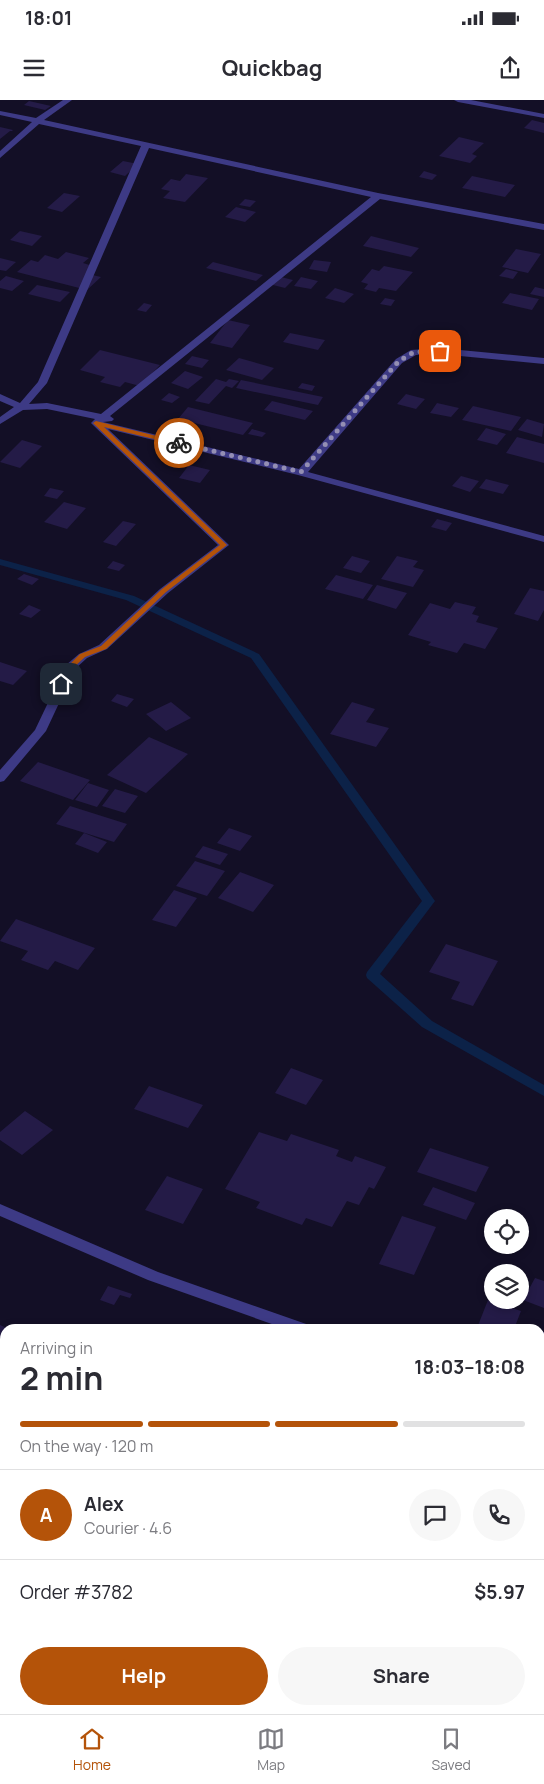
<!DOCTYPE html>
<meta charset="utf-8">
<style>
body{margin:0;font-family:Manrope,sans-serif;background:#f7f7f7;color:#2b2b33;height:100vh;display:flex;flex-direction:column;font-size:19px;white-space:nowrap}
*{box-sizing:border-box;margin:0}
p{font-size:16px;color:#7c7c81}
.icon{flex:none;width:28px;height:28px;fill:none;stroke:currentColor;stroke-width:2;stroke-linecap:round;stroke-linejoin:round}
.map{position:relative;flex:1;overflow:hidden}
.sheet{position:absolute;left:0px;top:1224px;width:545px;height:391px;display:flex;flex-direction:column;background:#fff;border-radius:15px 15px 0 0;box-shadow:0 2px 8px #0003}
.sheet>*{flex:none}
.buttons{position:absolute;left:484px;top:1109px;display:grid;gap:10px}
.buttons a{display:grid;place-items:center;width:45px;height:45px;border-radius:50%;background:#fff;box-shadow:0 2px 8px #0003;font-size:25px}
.pin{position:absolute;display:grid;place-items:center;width:42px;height:42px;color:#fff;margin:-21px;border-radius:10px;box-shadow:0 2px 8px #0006}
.courier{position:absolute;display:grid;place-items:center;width:50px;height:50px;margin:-25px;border:4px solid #b45309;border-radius:50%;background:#fff;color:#222;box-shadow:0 1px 6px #0007}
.head em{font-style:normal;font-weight:700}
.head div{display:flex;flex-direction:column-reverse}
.head{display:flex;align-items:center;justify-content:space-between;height:85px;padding:0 20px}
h1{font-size:32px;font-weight:700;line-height:38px}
.bar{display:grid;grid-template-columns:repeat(4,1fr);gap:8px 5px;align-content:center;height:60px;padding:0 20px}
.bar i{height:6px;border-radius:4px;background:#e1e1e2}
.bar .on{background:#b45309}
.bar p{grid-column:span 4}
.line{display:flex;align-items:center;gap:12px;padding:0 20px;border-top:1px solid #e1e1e2}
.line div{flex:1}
.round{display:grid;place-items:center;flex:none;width:52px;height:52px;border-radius:26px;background:#f7f7f7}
.action{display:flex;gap:10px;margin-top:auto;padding:10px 20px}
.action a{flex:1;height:58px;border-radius:30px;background:#b45309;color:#fff;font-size:20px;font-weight:700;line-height:58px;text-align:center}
.action a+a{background:#f7f7f7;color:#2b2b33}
.status{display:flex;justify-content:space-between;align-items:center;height:35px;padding:0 25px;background:#fff;direction:ltr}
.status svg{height:14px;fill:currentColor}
header{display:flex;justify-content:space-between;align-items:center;height:65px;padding:0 20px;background:#fff;font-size:22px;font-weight:700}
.tabs{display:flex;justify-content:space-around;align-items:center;height:70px;border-top:1px solid #e1e1e2;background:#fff;font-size:14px;color:#7c7c81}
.tabs a{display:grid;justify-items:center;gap:2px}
.tabs .on{color:#b45309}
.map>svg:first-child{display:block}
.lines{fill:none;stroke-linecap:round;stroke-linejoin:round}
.stream{fill:#0c2248;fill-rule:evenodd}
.building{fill:#241b47}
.minor{fill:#3d3a85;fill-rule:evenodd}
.route{fill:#b45309}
.done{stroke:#948fb3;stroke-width:5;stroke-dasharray:0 9}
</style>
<div class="status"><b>18:01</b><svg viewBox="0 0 49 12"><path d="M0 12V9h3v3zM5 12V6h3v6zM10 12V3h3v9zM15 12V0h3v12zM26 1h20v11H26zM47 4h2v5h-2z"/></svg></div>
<header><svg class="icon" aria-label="menu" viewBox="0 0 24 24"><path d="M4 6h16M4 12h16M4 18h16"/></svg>Quickbag<svg class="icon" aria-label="share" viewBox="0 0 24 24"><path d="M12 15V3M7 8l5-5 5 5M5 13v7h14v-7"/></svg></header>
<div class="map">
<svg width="544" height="1614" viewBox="0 0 544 1614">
<rect width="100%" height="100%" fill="#130f26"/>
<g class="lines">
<path class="stream" d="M0 459 134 496 259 554 435 801 380 874 432 921 544 985V996L422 927 367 878 366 875 367 872 422 801 251 558 126 500 0 465Z"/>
</g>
<path class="building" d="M29 1 51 6 45 10 24 5Z
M532 20 544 23V33L524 28Z
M0 27 13 30 12 31H10L0 39Z
M459 37 484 43 472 54 477 56 470 63 439 56Z
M123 61 138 64 125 76 110 72Z
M424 71 437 75 432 80 419 77Z
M186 74 208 78 185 102 163 98 170 91 161 89 171 79 180 81Z
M472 76 515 85 505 97 462 88Z
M64 93 80 96 62 112 47 108Z
M245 99 256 101 250 107 239 105Z
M236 107 256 112 245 122 225 117Z
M20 131 42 136 32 146 10 140Z
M371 136 419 148 411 157 363 146Z
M516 149 541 154 528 173 502 167Z
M66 152 89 158 83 163 96 167 88 174 101 177 87 190 17 172 31 160 38 162 45 155 58 159Z
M0 158 16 162 6 171 0 170Z
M314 160 331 162 327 172 309 169Z
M213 162 263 175 256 181 206 168Z
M384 166 413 172 396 191 379 188 376 192 364 189 368 184 361 182 372 169 379 171Z
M506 169 518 172 513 179 499 176Z
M6 176 24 181 12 191 0 188V181Z
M277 176 293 180 285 188 269 184Z
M301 177 318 181 311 189 294 186Z
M37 185 70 192 60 202 28 194Z
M535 187 544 189V197L530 194Z
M335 188 354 194 344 203 325 198Z
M510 193 539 199 532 210 502 203Z
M385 198 395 200 391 206 380 204Z
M144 203 152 205 146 212 137 210Z
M228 220 250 225 232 248 210 243Z
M290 233 325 240 318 250 283 242Z
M100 250 160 265 140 286 125 282 120 287 100 282 105 277 80 270Z
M192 256 209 260 202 268 185 264Z
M239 258 274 268 262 280 226 270Z
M433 258 452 262 444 272 425 267Z
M185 271 203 277 188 289 171 283Z
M216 279 226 282 229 279 239 281 232 288 226 286 209 304 195 301Z
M241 280 323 297 318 305 236 288Z
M302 283 315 286 312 291 298 288Z
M169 293 180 297 172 303 161 300Z
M406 294 425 299 416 309 397 304Z
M272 301 313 311 305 320 264 310Z
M437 303 459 308 451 317 430 313Z
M473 306 521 317 511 331 462 320Z
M188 307 253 323 243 335 178 319Z
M527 319 544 324 542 337 518 330Z
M486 328 506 334 497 345 477 340Z
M252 329 266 333 262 337 248 334Z
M517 337 544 344V363L506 353Z
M22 340 42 346 20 368 0 362Z
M189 365 210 370 200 383 179 378Z
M461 376 479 381 470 392 452 386Z
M486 379 509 385 503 394 479 388Z
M50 388 64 391 57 399 44 396Z
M64 402 86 408 67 429 44 422Z
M437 419 452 423 446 431 431 427Z
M123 421 136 424 116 446 103 442Z
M352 456 370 461 361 473 343 468Z
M397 456 418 461 413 467 424 470 413 487 381 479Z
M113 461 125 465 119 471 107 468Z
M24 474 39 479 32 485 17 479Z
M336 475 373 485 363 499 325 489Z
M377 485 407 493 396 509 367 500Z
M530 488 544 491V510L538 521 514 514Z
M455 502 476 507 472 514 479 516 476 522 498 528 485 549 464 543 457 553 428 545 431 542 408 535 430 503 450 509Z
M29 505 41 510 31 518 19 514Z
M0 562 27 571 13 585 0 581Z
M117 594 134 599 127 607 111 601Z
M171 602 191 618 166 631 146 614Z
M352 602 375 609 366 622 389 628 376 647 330 634Z
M149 637 188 654 146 693 107 675Z
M38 662 90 680 73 700 20 681Z
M88 683 109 690 97 707 75 700Z
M115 689 138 696 125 713 102 706Z
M70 706 127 724 114 742 56 724Z
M229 728 252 736 240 751 217 743Z
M84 733 107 742 98 753 75 744Z
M203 746 228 754 220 765 195 757Z
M195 761 225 771 207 796 176 786Z
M240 772 274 785 253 812 218 798Z
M174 790 197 798 176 827 152 820Z
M16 819 95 848 78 870 55 861 48 870 21 860 28 851 0 841Z
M446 844 498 861 473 906 451 899 460 882 429 872Z
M291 968 323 980 306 1005 275 993Z
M149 986 203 1005 188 1028 134 1009Z
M25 1011 53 1030 22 1055 0 1040V1032Z
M259 1032 287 1041 291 1034 339 1050 336 1056 352 1062 355 1056 386 1067 374 1089 369 1087 359 1105 347 1101 332 1127 306 1118 302 1125 256 1108 260 1102 225 1089Z
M430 1048 489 1067 476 1092 417 1072Z
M167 1076 203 1089 183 1124 145 1110Z
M433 1087 475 1103 466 1120 423 1105Z
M402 1116 436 1127 414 1175 379 1164Z
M535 1178 544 1181V1208L523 1200Z
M108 1186 132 1194 130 1198 120 1195 114 1205 100 1200Z
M488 1200 521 1211 514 1229 477 1228Z
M0 1225 9 1229H5V1284L0 1282Z
M0 1333 5 1335V1408L0 1406Z
M540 1391H544V1441L540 1440Z
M378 1610H425L426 1614H378Z"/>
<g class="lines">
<path class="minor" d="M63 0H72L44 20 378 93 544 124V130L380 99 110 316 114 319 112 321 103 322 299 369 396 259 411 250 439 248 544 258V264L439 254 416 255 402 263 308 372 544 436V442L298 375 108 329 229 445 168 493 107 549 87 558 75 569 46 631 4 681 0 682V670L35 630 66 565 79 554 99 545 160 489 218 445 93 325 91 323 95 319 47 309 23 310 0 324V317L14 307 0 301V294L20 303 38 282 141 46 39 24 0 58V51L32 22 0 15V11L36 18ZM149 48 371 97 101 314 47 303 29 304 47 283Z
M454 0H471L544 14V18L458 2Z
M0 1104 158 1172 309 1225 311 1229H286L148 1180 0 1116Z
M544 1232V1245L540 1246V1233Z
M540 1296 544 1297V1309L540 1308Z
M48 1610H66L65 1614H47Z"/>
</g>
<path class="route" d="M96 321 181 342V345H179L104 327 227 445 166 492 106 549 85 557 73 568 63 586H61L57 584 68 566 80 554 101 546 162 489 220 445 94 324 93 323Z"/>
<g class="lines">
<path class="done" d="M179 343 301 372 399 261 414 252 440 251"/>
</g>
</svg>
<div class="buttons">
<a><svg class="icon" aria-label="locate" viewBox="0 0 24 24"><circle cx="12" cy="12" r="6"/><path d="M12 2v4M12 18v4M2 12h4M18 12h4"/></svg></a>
<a><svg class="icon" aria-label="layers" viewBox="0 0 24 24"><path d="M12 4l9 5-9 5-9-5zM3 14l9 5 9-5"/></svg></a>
</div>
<div class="pin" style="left:440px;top:251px;background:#ea580c"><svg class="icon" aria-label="bag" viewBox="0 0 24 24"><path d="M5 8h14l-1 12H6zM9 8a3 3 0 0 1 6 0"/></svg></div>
<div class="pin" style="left:61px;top:584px;background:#1f2937"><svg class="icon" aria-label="home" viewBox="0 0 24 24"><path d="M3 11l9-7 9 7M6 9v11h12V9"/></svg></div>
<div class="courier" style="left:179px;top:343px"><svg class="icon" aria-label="bike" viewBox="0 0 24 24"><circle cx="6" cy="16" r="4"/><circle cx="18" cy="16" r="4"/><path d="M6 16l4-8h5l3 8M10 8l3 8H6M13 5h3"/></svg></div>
<section class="sheet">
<div class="head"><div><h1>2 min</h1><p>Arriving in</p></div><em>18:03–18:08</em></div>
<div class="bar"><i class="on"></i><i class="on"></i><i class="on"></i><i></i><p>On the way · 120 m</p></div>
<div class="line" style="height:90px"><b class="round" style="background:#b45309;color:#fff">A</b><div><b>Alex</b><p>Courier · 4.6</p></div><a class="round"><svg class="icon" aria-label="chat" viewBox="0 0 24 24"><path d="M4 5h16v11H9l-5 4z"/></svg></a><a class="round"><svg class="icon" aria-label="phone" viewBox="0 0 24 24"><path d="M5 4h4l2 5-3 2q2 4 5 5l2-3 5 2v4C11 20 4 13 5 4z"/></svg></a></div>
<div class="line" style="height:65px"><div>Order #3782</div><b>$5.97</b></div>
<div class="action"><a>Help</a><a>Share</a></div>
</section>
</div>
<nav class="tabs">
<a class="on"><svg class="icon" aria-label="home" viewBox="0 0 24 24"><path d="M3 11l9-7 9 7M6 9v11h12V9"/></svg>Home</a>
<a><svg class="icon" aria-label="map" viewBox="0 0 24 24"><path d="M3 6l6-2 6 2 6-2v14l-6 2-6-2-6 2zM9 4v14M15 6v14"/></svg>Map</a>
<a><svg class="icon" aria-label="saved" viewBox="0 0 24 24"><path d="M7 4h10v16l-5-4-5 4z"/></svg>Saved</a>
</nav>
